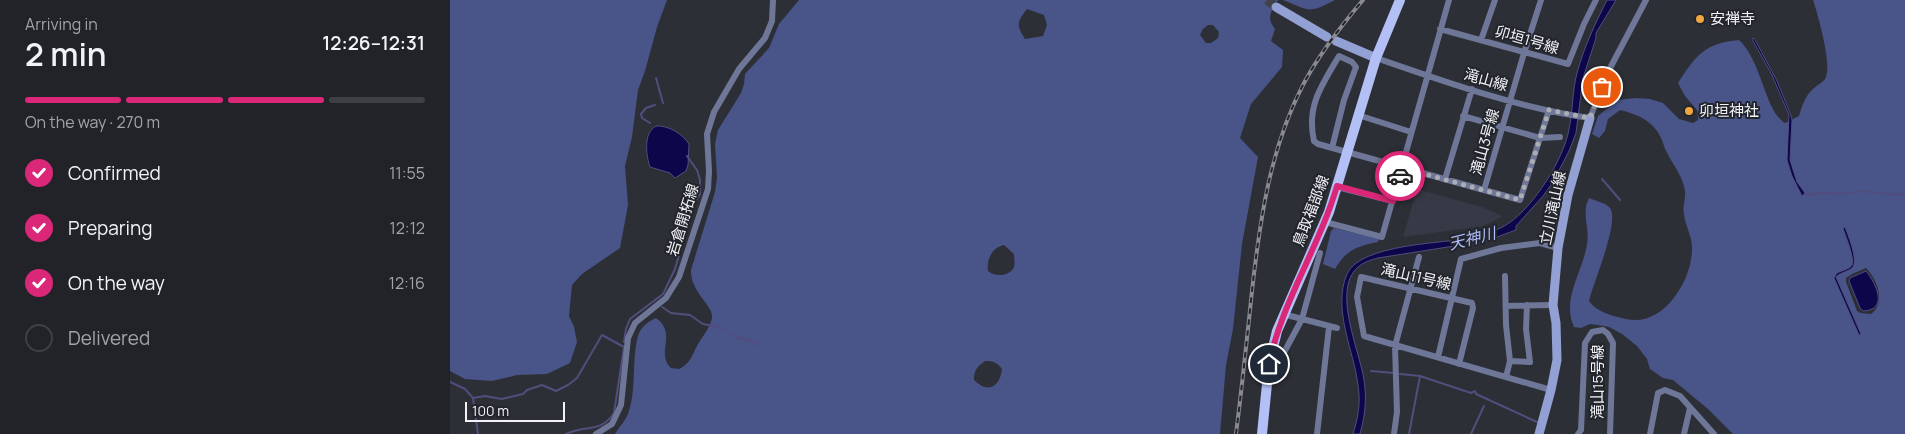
<!DOCTYPE html>
<meta charset="utf-8">
<style>
body{margin:0;font-family:Manrope,"Noto Sans JP",sans-serif;background:#2e2f34;color:#f1f3f6;height:100vh;display:flex;flex-direction:column;font-size:19px;white-space:nowrap}
*{box-sizing:border-box;margin:0}
p{font-size:16px;color:#a2a4a8}
.icon{flex:none;width:28px;height:28px;fill:none;stroke:currentColor;stroke-width:2;stroke-linecap:round;stroke-linejoin:round}
.map{position:relative;flex:1;overflow:hidden}
.details{display:flex;flex-direction:column;background:#222328;width:450px}
.details>*{flex:none}
.scale{position:absolute;left:15px;bottom:12px;width:100px;box-sizing:border-box;padding-left:5px;border:2px solid #f1f3f7;border-top:0;font-size:14px;line-height:18px;white-space:nowrap;color:#f1f3f7;-webkit-text-stroke:4px #23252c;paint-order:stroke}
.pin{position:absolute;display:grid;place-items:center;width:42px;height:42px;color:#fff;margin:-21px;border:2px solid #fff;border-radius:50%;box-shadow:0 1px 5px #0007}
.courier{position:absolute;display:grid;place-items:center;width:50px;height:50px;margin:-25px;border:4px solid #db2777;border-radius:50%;background:#fff;color:#222;box-shadow:0 1px 6px #0007}
.summary em{font-style:normal;font-weight:600}
.summary div{display:flex;flex-direction:column-reverse}
.summary{display:flex;align-items:center;justify-content:space-between;height:85px;padding:0 25px}
h1{font-size:32px;font-weight:600;line-height:38px}
.bar{display:grid;grid-template-columns:repeat(4,1fr);gap:8px 5px;align-content:center;height:60px;padding:0 25px}
.bar i{height:6px;border-radius:4px;background:#3f4045}
.bar .selected{background:#db2777}
.bar p{grid-column:span 4}
ol{padding:0 25px;list-style:none}
li{display:flex;align-items:center;gap:15px;height:55px}
li p{margin-inline-start:auto}
li .icon{padding:5px;border-radius:50%;background:#db2777;color:#fff;stroke-width:4}
li:last-child{color:#a2a4a8}
li i{width:28px;height:28px;border:2px solid #3f4045;border-radius:50%}
main{display:flex;flex:1;min-height:0}
.map>svg:first-child{display:block}
.built{fill:#363946}
.green{fill:#495489;fill-rule:evenodd}
.water{fill:#0c074a;stroke:#514e7e}
.lines{fill:none;stroke-linecap:round;stroke-linejoin:round}
.stream{stroke:#514e7e;stroke-width:2}
.secondary-tunnel{stroke:#414349;stroke-width:9;stroke-dasharray:9 4.5;stroke-linecap:butt}
.street{stroke:#6f7798;stroke-width:6}
.secondary{stroke:#93a0d4;stroke-width:9}
.primary{stroke:#b2c0f6;stroke-width:10}
.rail-casing{stroke:#888a90;stroke-width:4}
.rail{stroke:#23252c;stroke-width:2;stroke-dasharray:5.5;stroke-linecap:butt}
.done{stroke:#acaeb3;stroke-width:5;stroke-dasharray:0 9}
.route{stroke:#db2777;stroke-width:6}
.poi-dot{fill:#f1a640;stroke:#23252c;stroke-width:2}
.labels{text-anchor:middle;stroke-width:4;stroke-linejoin:round;paint-order:stroke}
.poi-label{font-size:15px;fill:#f1f3f7;stroke:#23252c;text-anchor:start}
.street-label{font-size:15px;fill:#f1f3f7;stroke:#23252c}
.water-label{font-size:16px;font-style:italic;fill:#adbcf8;stroke:#23252c}
</style>
<main>
<section class="details">
<div class="summary"><div><h1>2 min</h1><p>Arriving in</p></div><em>12:26–12:31</em></div>
<div class="bar"><i class="selected"></i><i class="selected"></i><i class="selected"></i><i></i><p>On the way · 270 m</p></div>
<ol>
<li><svg class="icon" aria-label="check" viewBox="0 0 24 24"><path d="M5 12l5 5 9-10"/></svg>Confirmed<p>11:55</p></li>
<li><svg class="icon" aria-label="check" viewBox="0 0 24 24"><path d="M5 12l5 5 9-10"/></svg>Preparing<p>12:12</p></li>
<li><svg class="icon" aria-label="check" viewBox="0 0 24 24"><path d="M5 12l5 5 9-10"/></svg>On the way<p>12:16</p></li>
<li><i></i>Delivered</li>
</ol>
</section>
<div class="map">
<svg width="1455" height="434" viewBox="0 0 1455 434">
<rect width="100%" height="100%" fill="#2d2f36"/>
<path class="built" d="M967 189 1032 207 1053 216 1034 226 953 237Z"/>
<path class="green" d="M0 0H217L207 27 195 71 188 90 182 137 175 166 178 205 170 248 132 274 122 285 119 316 124 327 127 342 120 363 97 374 67 375 42 381 15 379 0 371Z
M349 0H828C821 11 816 18 825 29L821 41 833 50 832 67 801 104 790 138 808 157 792 244 783 329 776 365 770 434H165C169 427 177 419 179 411 187 386 181 357 189 333 192 326 199 321 206 318 228 334 205 353 221 368L229 369C240 364 242 355 247 346 252 337 260 328 262 318 264 306 240 292 241 270L265 192 267 178 265 144 268 130 291 93 294 84 295 74 319 48 329 24ZM577 9 594 15 597 25 593 36 575 39C566 25 567 22 577 9ZM758 25H763L769 32 768 38 761 43H756L750 35 753 29ZM554 245 564 254C564 257 565 263 564 267 559 277 545 277 538 271 536 259 543 247 554 245ZM535 361C543 361 547 362 552 369 550 387 538 394 524 380 524 370 527 367 535 361Z
M833 0H885C858 14 861 11 833 0Z
M1363 0H1455V434H1283L1258 409 1223 380 1213 378 1200 369 1197 359 1187 346 1172 334 1159 327 1148 325 1140 324 1131 328 1124 327C1111 299 1133 272 1137 244 1140 228 1131 213 1139 198 1145 201 1155 202 1160 208 1170 222 1143 283 1139 301 1146 312 1163 316 1176 319 1213 328 1243 280 1242 247 1242 236 1235 225 1234 214 1232 207 1236 199 1235 191 1233 177 1224 166 1217 153 1214 148 1213 141 1210 136 1202 120 1186 114 1170 110L1158 119 1155 131 1149 138 1142 134 1148 116 1154 111 1168 100 1185 98 1200 99 1213 103 1229 119 1243 123 1248 120 1247 110 1235 96 1228 83C1246 55 1255 43 1289 40 1312 61 1315 112 1335 123L1349 116C1352 106 1355 96 1363 89 1367 85 1372 83 1375 79 1383 67 1368 15 1363 0ZM1416 268C1428 280 1436 303 1421 314L1410 313 1407 311 1396 282V278L1402 274Z
M884 228 929 239 928 242C907 246 896 250 885 269L873 264 881 231Z"/>
<path class="water" d="M1157 0H1166L1146 33V38L1133 78 1126 133 1119 151 1103 182 1093 196 1066 226V230L1036 241 928 258C921 260 913 262 907 268 882 291 910 352 914 380 917 399 915 416 910 434H903C908 418 911 402 908 385 904 351 882 309 897 274 910 244 994 243 1024 238 1035 235 1049 230 1059 223 1084 206 1114 159 1119 129 1123 111 1122 92 1127 73 1134 47 1145 24 1157 0Z
M1304 38 1327 81 1340 113 1342 120 1340 160 1347 182 1355 193 1352 196 1342 176 1337 160 1339 115 1322 75 1302 39Z
M206 126C218 125 233 134 239 144L238 165 236 171 225 178 220 173 200 167C196 155 193 133 206 126Z
M1395 227C1398 235 1408 259 1403 267 1399 272 1390 272 1386 277L1411 334 1409 335 1384 278 1387 273C1391 271 1400 269 1402 265 1405 258 1395 235 1393 228Z
M1416 271C1426 283 1439 310 1413 311L1410 308 1399 281 1400 278Z"/>
<g class="lines">
<path class="stream" d="M206 78 213 103
M200 123 192 118 191 114 196 108 205 105
M1152 179 1170 200
M1356 195 1372 193 1391 194 1412 191 1448 195 1455 193
M212 307 221 313 240 315 253 324 273 328 285 337 299 340 309 345
M174 342 176 329 180 319 213 294 225 269 243 206 250 194V180L247 170 237 156
M921 371 944 373
M950 374 970 376 1021 393 1025 391 1026 394 1087 422
M813 379 815 345
M0 382 15 389 23 398 28 434
M23 398 35 396 52 399 73 394 77 390 92 385 106 391 118 385 127 378 152 335 174 347 164 413C150 434 136 424 116 434
M959 434 970 376
M1021 434 1034 406"/>
<path class="secondary-tunnel" d="M817 0 826 7"/>
<path class="street" d="M990 29 1118 64 1134 24 1146 0
M1031 40 1045 0
M926 58C995 82 1068 108 1140 118L1158 72 1196 0
M908 115 961 132
M1013 116 1090 138 1110 137
M882 148 894 100 906 67 902 62 889 56C872 85 856 106 864 141L868 144 1070 200 1099 110
M995 179 1022 89
M887 187 943 201
M1034 190 1074 53 1091 0
M875 222 932 237 999 0
M1055 276 1056 325 1060 361 1080 362 1076 329 1077 305
M1056 306 1103 305
M833 314 887 328
M988 357 1011 259 1051 248 1090 243 1108 248
M831 358 852 319 870 253
M1009 364 1023 308 1022 303 911 277 907 297 914 336 1101 390
M1056 377 1060 361
M146 434 162 424 171 405 178 338 185 323 216 298 229 277 258 189 259 171 257 134 264 112 289 69 315 38 322 21 323 0
M867 434 879 327
M944 434 947 412 945 346 969 257
M1128 434 1131 430 1135 343 1142 332 1153 330 1158 334 1163 343 1160 434
M1200 434 1208 393 1215 390 1230 396 1264 434
M1234 434 1240 408"/>
<path class="secondary" d="M826 7 877 37
M886 41 926 58
M1089 434 1101 390 1107 360 1106 323 1103 305 1108 248 1118 195 1140 118"/>
<path class="primary" d="M812 434 819 364 827 331 879 212 926 58 950 0"/>
<defs>
<path id="rail" d="M786 434C792 386 797 339 802 291 810 219 820 148 854 83 870 53 891 26 913 0"/>
</defs>
<use href="#rail" class="rail-casing"/>
<use href="#rail" class="rail"/>
</g>
<g class="lines">
<path class="done" d="M950 176 952 168 1070 200 1099 110 1140 118 1152 87"/>
<path class="route" d="M819 364C832 301 869 248 887 186L943 201 950 176"/>
</g>
<g class="poi-dot">
<circle cx="1250" cy="19" r="5"/>
<circle cx="1239" cy="111" r="5"/>
</g>
<g class="labels">
<g class="poi-label">
<text x="1260" y="24">安禅寺</text>
<text x="1249" y="116">卯垣神社</text>
</g>
<g class="street-label">
<text transform="translate(1077 40) rotate(16)" y="5">卯垣1号線</text>
<text transform="translate(1036 80) rotate(16)" y="5">滝山線</text>
<text transform="translate(1035 142) rotate(-74)" y="5">滝山3号線</text>
<text transform="translate(1103 208) rotate(-78)" y="5">立川滝山線</text>
<text transform="translate(861 211) rotate(-69)" y="5">鳥取福部線</text>
<text transform="translate(233 220) rotate(-73)" y="5">岩倉開拓線</text>
<text transform="translate(966 277) rotate(13)" y="5">滝山11号線</text>
<text transform="translate(1148 382) rotate(-90)" y="5">滝山15号線</text>
</g>
<g class="water-label">
<text transform="translate(1022 238) rotate(-14)" y="6">天神川</text>
</g>
</g>
</svg>
<div class="scale">100 m</div>
<div class="pin" style="left:1152px;top:87px;background:#ea580c"><svg class="icon" aria-label="bag" viewBox="0 0 24 24"><path d="M5 8h14l-1 12H6zM9 8a3 3 0 0 1 6 0"/></svg></div>
<div class="pin" style="left:819px;top:364px;background:#1f2937"><svg class="icon" aria-label="home" viewBox="0 0 24 24"><path d="M3 11l9-7 9 7M6 9v11h12V9"/></svg></div>
<div class="courier" style="left:950px;top:176px"><svg class="icon" aria-label="car" viewBox="0 0 24 24"><path d="M5 17H2v-5l4-1 3-4h7l3 4 3 1v5h-3M9 17h6M6 11h13"/><circle cx="7" cy="17" r="2"/><circle cx="17" cy="17" r="2"/></svg></div>
</div>
</main>
